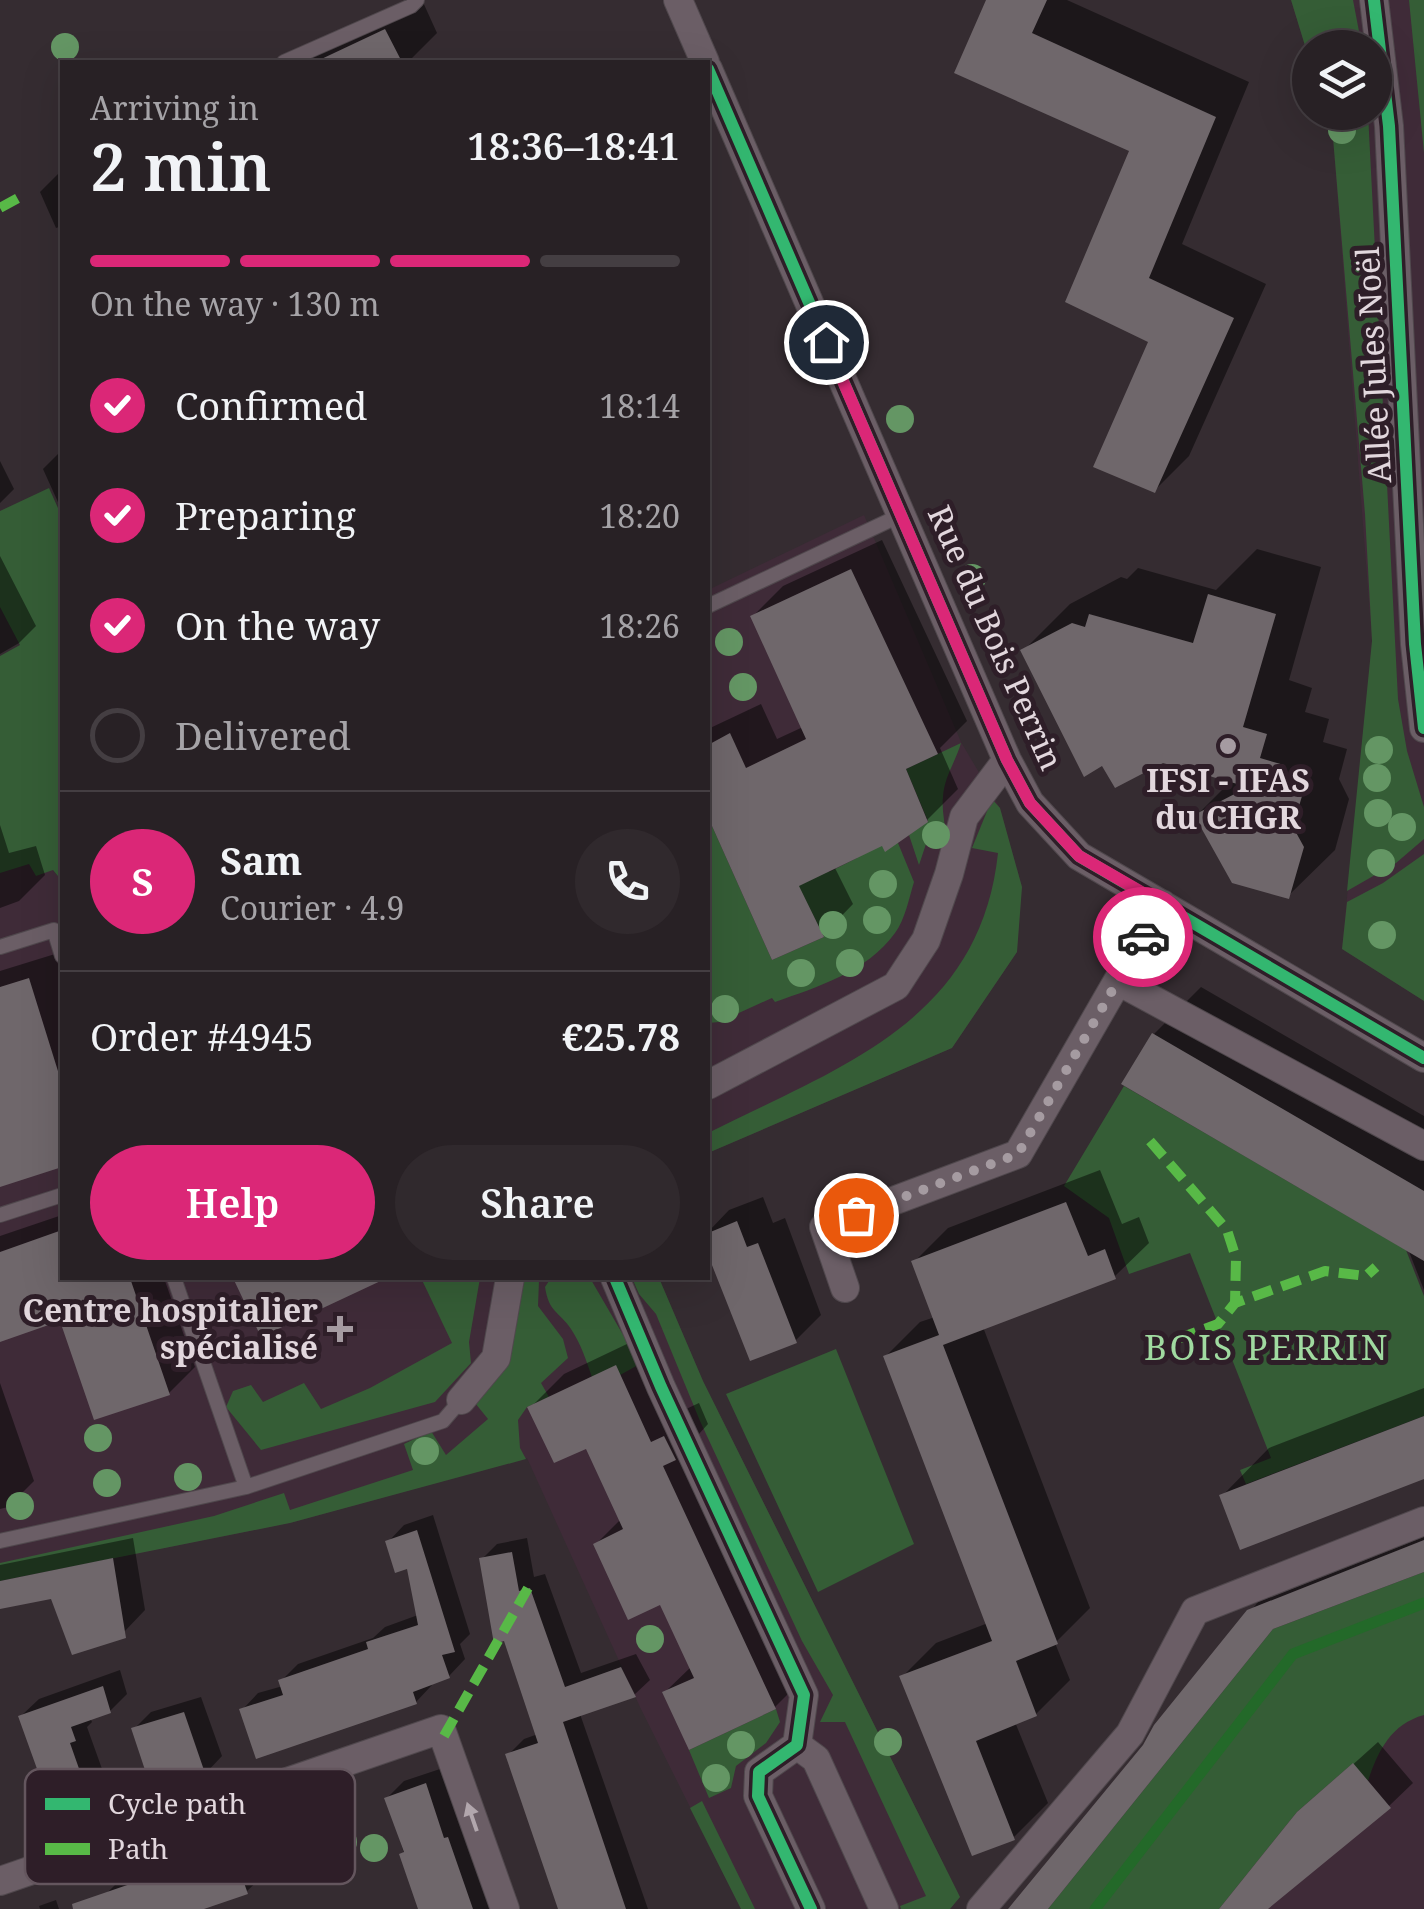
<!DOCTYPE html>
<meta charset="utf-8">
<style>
body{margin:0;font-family:"Noto Serif",serif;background:#30292d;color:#f1f3f6;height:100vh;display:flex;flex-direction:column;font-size:38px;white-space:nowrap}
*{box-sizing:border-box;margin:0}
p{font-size:32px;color:#a5a3a7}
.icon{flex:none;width:55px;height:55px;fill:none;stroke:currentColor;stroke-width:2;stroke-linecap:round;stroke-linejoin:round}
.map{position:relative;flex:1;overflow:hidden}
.details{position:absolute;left:60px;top:60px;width:650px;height:1220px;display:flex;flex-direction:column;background:#282125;border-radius:0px;box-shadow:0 10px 40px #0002,0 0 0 2px #443e42}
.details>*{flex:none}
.controls{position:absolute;left:1292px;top:30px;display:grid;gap:20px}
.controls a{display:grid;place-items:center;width:100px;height:100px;border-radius:50%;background:#282125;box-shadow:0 10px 40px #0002,0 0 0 2px #443e42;font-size:50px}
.pin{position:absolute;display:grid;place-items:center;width:85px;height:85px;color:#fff;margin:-42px;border:5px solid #fff;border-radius:50%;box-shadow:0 2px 10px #0007}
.courier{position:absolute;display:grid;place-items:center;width:100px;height:100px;margin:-50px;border:8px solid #db2777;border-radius:50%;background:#fff;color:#222;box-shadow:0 2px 12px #0007}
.overview em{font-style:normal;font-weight:600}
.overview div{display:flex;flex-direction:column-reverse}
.overview{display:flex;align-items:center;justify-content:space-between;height:170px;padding:0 30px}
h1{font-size:65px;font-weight:600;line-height:75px}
.bar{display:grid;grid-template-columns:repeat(4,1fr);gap:15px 10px;align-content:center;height:120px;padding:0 30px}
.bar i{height:12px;border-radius:8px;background:#443e42}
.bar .current{background:#db2777}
.bar p{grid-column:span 4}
.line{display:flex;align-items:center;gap:25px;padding:0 30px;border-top:2px solid #443e42}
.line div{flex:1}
.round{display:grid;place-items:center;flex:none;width:105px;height:105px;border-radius:52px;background:#30292d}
ol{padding:0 30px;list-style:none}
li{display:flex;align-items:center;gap:30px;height:110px}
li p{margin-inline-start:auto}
li .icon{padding:10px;border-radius:50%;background:#db2777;color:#fff;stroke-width:4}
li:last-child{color:#a5a3a7}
li i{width:55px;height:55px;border:5px solid #443e42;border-radius:50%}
.button{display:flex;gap:20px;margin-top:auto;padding:20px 30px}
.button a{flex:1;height:115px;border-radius:60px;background:#db2777;color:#fff;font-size:40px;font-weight:600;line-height:115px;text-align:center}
.button a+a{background:#30292d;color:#f1f3f6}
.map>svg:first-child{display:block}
.built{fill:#3f2b38}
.green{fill:#355d36}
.shadow{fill:#0007}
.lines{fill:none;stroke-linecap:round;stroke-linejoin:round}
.stream{stroke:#236929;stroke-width:11}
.building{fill:#6f676b}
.lane-casing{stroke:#50484d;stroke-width:16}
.street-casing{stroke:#50484d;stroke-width:30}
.lane{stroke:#6b5e66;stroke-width:14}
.street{stroke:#6b5e66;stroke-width:28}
.quiet{stroke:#58b947;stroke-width:10;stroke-dasharray:20 10;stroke-linecap:butt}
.cycleway-casing{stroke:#2e1e28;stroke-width:19}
.cycleway{stroke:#33b770;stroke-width:12}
.tree{fill:#649664}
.oneway{fill:#b2a7ad}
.done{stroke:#a59ba1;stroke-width:10;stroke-dasharray:0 18}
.route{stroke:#db2777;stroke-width:12}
.poi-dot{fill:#a59ba1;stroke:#2e1e28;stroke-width:4}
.labels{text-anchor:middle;stroke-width:10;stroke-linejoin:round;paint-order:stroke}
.street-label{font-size:32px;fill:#e2d7dd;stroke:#2e1e28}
.poi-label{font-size:32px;font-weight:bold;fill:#e2d7dd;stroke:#2e1e28}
.neighbourhood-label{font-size:35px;letter-spacing:2.5px;fill:#a0daa0;stroke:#2e1e28}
.key{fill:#2e1e28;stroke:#64565e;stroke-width:2.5}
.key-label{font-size:28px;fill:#e2d7dd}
</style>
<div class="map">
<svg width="1424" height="1909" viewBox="0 0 1424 1909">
<rect width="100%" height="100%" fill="#352c31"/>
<path class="built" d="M1291 0H1424V1001L1342 949 1372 641 1333 138 1326 113 1375 112V48H1310V62Z
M864 515 961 742 1000 808 1022 887 1017 952 952 1048 708 1153V590Z
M0 745 53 870 62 881V1278H659L703 1381 960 1897 950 1909H741L640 1707 527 1458 290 1523 0 1581Z
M1424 1636V1909H1145Z"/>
<path class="green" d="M1291 0H1353L1362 47 1310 48V62Z
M1409 0H1424V153Z
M1326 113H1368L1398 699 1407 751 1424 807V839L1396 863 1347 891 1372 641 1365 514 1333 138Z
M49 488 62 517V881L53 870 36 876 29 864 0 873V656L20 645 0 607V511Z
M961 743C956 761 944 777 943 797 941 814 948 830 944 846L926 844 919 865 909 835 928 821 906 769Z
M992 799 1000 808 1022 887 1017 952 952 1048 708 1153V1133C839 1067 980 1022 998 853L972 848Z
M839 814 898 843 914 882C909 898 905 920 895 933 867 972 817 987 775 1002L772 998 719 1022 708 1023V817L772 960 824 937 783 856 815 844 829 872 857 858Z
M1424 854V1001L1342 949 1347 902 1383 883Z
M1124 1086 1406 1250 1424 1296V1416L1246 1484 1240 1470 1271 1458 1190 1253 1129 1274 1109 1218 1064 1186Z
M421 1278H480L469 1342 471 1363 435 1402 261 1450 226 1407 233 1391 251 1385 263 1402 304 1383 321 1409 370 1388 452 1343Z
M522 1278 539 1281 538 1306 563 1339 568 1358 541 1383 549 1397 527 1407 518 1420 520 1448 526 1459 290 1523 0 1581V1563L214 1516 284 1493 290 1510 413 1470 404 1444 431 1431 446 1455 488 1419 471 1398Z
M551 1278H590L640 1364 620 1375 592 1377C586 1360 581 1344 571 1329 559 1311 549 1313 545 1287Z
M632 1278H659L703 1381 960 1897 950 1909H901L900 1906 926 1896 845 1722H820L833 1695 802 1641 700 1421 656 1314 639 1294Z
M836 1349 914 1544 818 1592 726 1394Z
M1424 1572V1715C1391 1724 1378 1751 1368 1781L1352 1764 1297 1812 1219 1909H1048L1273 1629Z
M776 1709 780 1722 766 1743 736 1766 731 1788 709 1798 689 1750Z
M702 1801 755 1909H741L690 1808Z"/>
<path class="shadow" d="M422 0 437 33 408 62H280Z
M989 0H1067L1249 82 1182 244 1266 284 1189 456 1155 490 1151 341 1133 150Z
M62 170V226L56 228 40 192Z
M62 450V511L43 469Z
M0 461 14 489 0 503Z
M882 540 967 721 940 748 958 789 927 820 834 866 853 904 823 935 773 957 708 812V729L761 704 777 739 803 727 752 617 783 586Z
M1257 549 1321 567 1289 680 1312 688 1305 712 1329 719 1323 742 1347 749 1339 779 1349 799 1335 850 1288 896 1197 815 1232 780 1023 651 1070 604 1121 577 1127 579 1138 568 1216 590Z
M0 556 36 626 19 643 0 654Z
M0 825 9 853 36 846 45 875 19 901 0 908Z
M55 954 62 978V1165L0 1185V971Z
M1201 987 1424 1116V1290L1408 1249 1154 1034Z
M1100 1170 1122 1224 1139 1217 1149 1243 1114 1277 983 1327 1090 1608 1055 1643 1070 1680 1036 1714 1015 1722 1048 1803 1014 1837 902 1677 936 1643 988 1623 886 1356 920 1322 935 1317 914 1262 948 1228Z
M763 1197 773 1223 785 1218 821 1315 795 1341 751 1358 708 1248V1232L729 1210Z
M62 1215V1278H164L195 1367 169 1393 61 1318 0 1340V1236Z
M236 1278H382L263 1334Z
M650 1333 686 1409 699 1403 708 1424 698 1435 809 1673 775 1707 665 1692 692 1666 661 1602 596 1544 621 1519 587 1446 530 1408 564 1374Z
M0 1383 34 1481 8 1507 0 1509Z
M1424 1388V1477L1222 1496 1269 1448Z
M433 1515 470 1634 460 1644 465 1659 449 1676 431 1682 432 1685 416 1702 242 1710 258 1693 283 1686 281 1681 298 1664 373 1638 385 1627 418 1615 409 1566 388 1542 404 1525Z
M1424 1537V1569L1274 1626 1047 1909H1013L1258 1602Z
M133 1538 145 1610 124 1632 52 1597 0 1607V1565Z
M527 1538 534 1577 545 1574 581 1673 636 1654 650 1680 634 1695 580 1714 648 1909H561L508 1755 524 1739 538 1734 482 1559 497 1544Z
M120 1670 127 1694 110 1711 90 1718 92 1722 87 1727 111 1794 94 1812 34 1796 46 1785 21 1716 39 1699Z
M201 1697 222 1756 205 1774 134 1729 151 1712Z
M1378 1742 1413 1783 1389 1806 1266 1909H1223L1299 1813Z
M443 1768 495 1909H421L387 1798 404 1781Z
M249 1834 264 1875 246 1892 200 1909H109L105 1895 122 1878Z
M56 1900 59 1909H40L39 1906Z"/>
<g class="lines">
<path class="stream" d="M1095 1909 1293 1654 1424 1603"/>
</g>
<path class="building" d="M986 0H1047L1032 33 1216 117 1149 278 1234 318 1155 493 1093 467 1148 342 1065 302 1129 151 954 73Z
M385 29 402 62H315Z
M851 569 938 754 906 769 928 822 885 852 882 846 799 886 824 937 772 960 708 817V745L730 733 746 768 806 739 750 616Z
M1208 594 1276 614 1243 727 1267 734 1260 758 1284 765 1278 788 1302 796 1293 827 1304 847 1289 899 1232 883 1194 815 1248 787 1163 763 1115 788 1102 766 1084 777 1020 650 1072 623 1085 627 1089 614 1193 643Z
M29 978 62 1084V1167L0 1187V987Z
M1152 1033 1424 1191V1261L1121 1084Z
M1066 1202 1088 1256 1105 1249 1116 1279 943 1345 1058 1644 1016 1661 1037 1716 976 1741 1015 1840 972 1856 899 1676 992 1641 883 1356 939 1335 911 1261Z
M737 1221 747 1247 758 1243 797 1343 750 1361 708 1255V1233Z
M62 1230V1278H130L170 1395 94 1420 60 1321 0 1342V1252Z
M233 1278H387L261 1337Z
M616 1365 651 1442 664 1436 676 1460 663 1466 776 1709 689 1750 662 1692 694 1678 660 1605 628 1620 593 1544 623 1529 586 1449 554 1463 527 1407Z
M1424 1416V1479L1240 1550 1219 1495Z
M417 1530 455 1652 442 1655 450 1678 413 1692 417 1704 256 1759 239 1709 283 1695 278 1680 368 1649 366 1642 418 1625 407 1569 395 1573 385 1541Z
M1424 1540V1572L1273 1629 1048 1909H1008L1143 1745 1154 1725 1247 1610Z
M512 1552 519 1591 530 1588 565 1687 621 1667 636 1697 563 1722 626 1909H558L505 1754 538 1743 504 1641 494 1644 479 1558Z
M113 1558 126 1638 72 1655 51 1599 0 1609V1581Z
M103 1686 111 1713 71 1727 76 1741 70 1743 95 1814 44 1831 31 1796 45 1791 18 1716Z
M184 1712 206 1776 153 1794 131 1728Z
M1353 1763 1391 1808 1268 1909H1219L1297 1812Z
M426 1783 444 1838 448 1837 473 1909H418L399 1854 404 1852 384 1798Z
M232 1849 248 1894 204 1909H73L72 1904Z"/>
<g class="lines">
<defs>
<path id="lane" d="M284 62 411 6 417 0
M708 606 901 515
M0 947 54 930 62 956
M0 1215 62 1195
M246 1487 443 1421 461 1400
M0 1541 246 1487 174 1278"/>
<path id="street" d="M678 0 705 62
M1374 0 1389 126 1415 644 1424 728
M708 69 1007 760 1030 803 1079 856 1424 1058
M1118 981 1424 1146
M708 1085 896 986 926 940 949 874 964 817 1007 760
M615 1278 661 1387 804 1695 797 1745 759 1772 758 1796 811 1909
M845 1288 824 1227 1018 1154 1162 904
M461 1400 496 1358 510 1278
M797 1745 816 1759 884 1909
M0 1881 441 1729 505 1909
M981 1909 1130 1734 1195 1611 1424 1521"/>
</defs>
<use href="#lane" class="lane-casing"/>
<use href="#street" class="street-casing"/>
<use href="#lane" class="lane"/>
<use href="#street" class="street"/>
<path class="quiet" d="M0 208 18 198
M1150 1141 1227 1230 1236 1258 1235 1303
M1177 1339 1218 1324 1235 1303 1325 1271 1366 1276 1376 1267
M444 1736 528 1588"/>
<defs>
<path id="cycleway" d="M1374 0 1389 126 1415 644 1424 728
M708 69 1007 760 1030 803 1079 856 1424 1058
M615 1278 661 1387 804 1695 797 1745 759 1772 758 1796 811 1909"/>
</defs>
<use href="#cycleway" class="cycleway-casing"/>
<use href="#cycleway" class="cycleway"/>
</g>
<g class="tree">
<circle cx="65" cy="47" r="14"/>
<circle cx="1342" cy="130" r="14"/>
<circle cx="900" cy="419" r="14"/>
<circle cx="972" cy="578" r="14"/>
<circle cx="729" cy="642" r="14"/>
<circle cx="743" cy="687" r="14"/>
<circle cx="1379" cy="750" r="14"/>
<circle cx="1377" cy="778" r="14"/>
<circle cx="1378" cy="813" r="14"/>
<circle cx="1402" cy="827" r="14"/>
<circle cx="936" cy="835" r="14"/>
<circle cx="1381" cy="863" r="14"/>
<circle cx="883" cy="884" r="14"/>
<circle cx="877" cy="920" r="14"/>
<circle cx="833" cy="925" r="14"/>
<circle cx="1382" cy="935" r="14"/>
<circle cx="850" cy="963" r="14"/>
<circle cx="801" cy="973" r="14"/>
<circle cx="725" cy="1009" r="14"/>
<circle cx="98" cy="1438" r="14"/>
<circle cx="425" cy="1451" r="14"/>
<circle cx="188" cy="1477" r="14"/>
<circle cx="107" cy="1483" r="14"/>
<circle cx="20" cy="1506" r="14"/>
<circle cx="650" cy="1639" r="14"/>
<circle cx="888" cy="1742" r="14"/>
<circle cx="741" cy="1745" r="14"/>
<circle cx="716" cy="1778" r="14"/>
<circle cx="343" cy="1842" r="14"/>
<circle cx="374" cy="1848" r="14"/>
</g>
<defs><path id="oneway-solid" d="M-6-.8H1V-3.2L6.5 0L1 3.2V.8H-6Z" transform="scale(2.5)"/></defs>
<use class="oneway" href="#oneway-solid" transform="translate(472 1817) rotate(-109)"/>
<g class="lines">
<path class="done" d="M856 1215 1018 1154 1143 937"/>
<path class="route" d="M826 342 1007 760 1030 803 1079 856 1162 904 1143 937"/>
</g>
<g class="poi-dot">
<circle cx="1228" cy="746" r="10"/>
<path d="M335 1314h10v10h10v10h-10v10h-10v-10h-10v-10h10z"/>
</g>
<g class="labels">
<g class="street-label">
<text transform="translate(1374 365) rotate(-93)" y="11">Allée Jules Noël</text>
<text transform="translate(995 638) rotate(66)" y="11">Rue du Bois Perrin</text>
</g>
<g class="poi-label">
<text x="1228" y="792">IFSI - IFAS<tspan x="1228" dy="37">du CHGR</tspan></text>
<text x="318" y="1322" text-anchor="end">Centre hospitalier<tspan x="318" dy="37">spécialisé</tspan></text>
</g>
<g class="neighbourhood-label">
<text x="1267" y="1360">BOIS PERRIN</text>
</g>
</g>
<rect x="25" y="1769" width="330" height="115" rx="15" class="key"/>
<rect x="45" y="1798" width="45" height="12" fill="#33b770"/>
<rect x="45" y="1843" width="45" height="12" fill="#58b947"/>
<g class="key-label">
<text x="108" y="1814">Cycle path</text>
<text x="108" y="1859">Path</text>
</g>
</svg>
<div class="controls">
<a><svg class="icon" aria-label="layers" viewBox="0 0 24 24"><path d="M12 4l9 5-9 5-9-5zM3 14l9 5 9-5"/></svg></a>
</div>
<div class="pin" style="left:856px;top:1215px;background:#ea580c"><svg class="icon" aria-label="bag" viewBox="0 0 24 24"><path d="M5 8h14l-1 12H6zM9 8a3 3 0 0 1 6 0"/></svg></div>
<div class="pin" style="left:826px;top:342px;background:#1f2937"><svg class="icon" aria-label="home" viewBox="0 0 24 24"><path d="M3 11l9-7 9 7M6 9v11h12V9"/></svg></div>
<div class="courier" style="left:1143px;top:937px"><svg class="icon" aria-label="car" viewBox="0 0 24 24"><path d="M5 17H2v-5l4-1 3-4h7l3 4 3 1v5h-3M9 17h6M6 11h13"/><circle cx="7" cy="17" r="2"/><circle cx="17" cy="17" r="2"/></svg></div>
<section class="details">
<div class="overview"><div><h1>2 min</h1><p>Arriving in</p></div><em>18:36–18:41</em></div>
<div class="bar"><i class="current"></i><i class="current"></i><i class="current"></i><i></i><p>On the way · 130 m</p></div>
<ol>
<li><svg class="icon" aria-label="check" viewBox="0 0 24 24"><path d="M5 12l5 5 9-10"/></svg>Confirmed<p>18:14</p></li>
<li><svg class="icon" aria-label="check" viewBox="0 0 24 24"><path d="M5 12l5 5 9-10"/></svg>Preparing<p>18:20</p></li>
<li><svg class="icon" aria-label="check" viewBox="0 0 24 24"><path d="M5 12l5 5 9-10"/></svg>On the way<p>18:26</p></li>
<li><i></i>Delivered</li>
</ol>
<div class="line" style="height:180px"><b class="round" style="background:#db2777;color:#fff">S</b><div><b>Sam</b><p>Courier · 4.9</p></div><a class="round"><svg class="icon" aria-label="phone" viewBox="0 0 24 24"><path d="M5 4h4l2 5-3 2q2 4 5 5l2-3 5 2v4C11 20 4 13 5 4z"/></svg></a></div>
<div class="line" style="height:130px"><div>Order #4945</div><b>€25.78</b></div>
<div class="button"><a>Help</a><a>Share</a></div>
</section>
</div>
